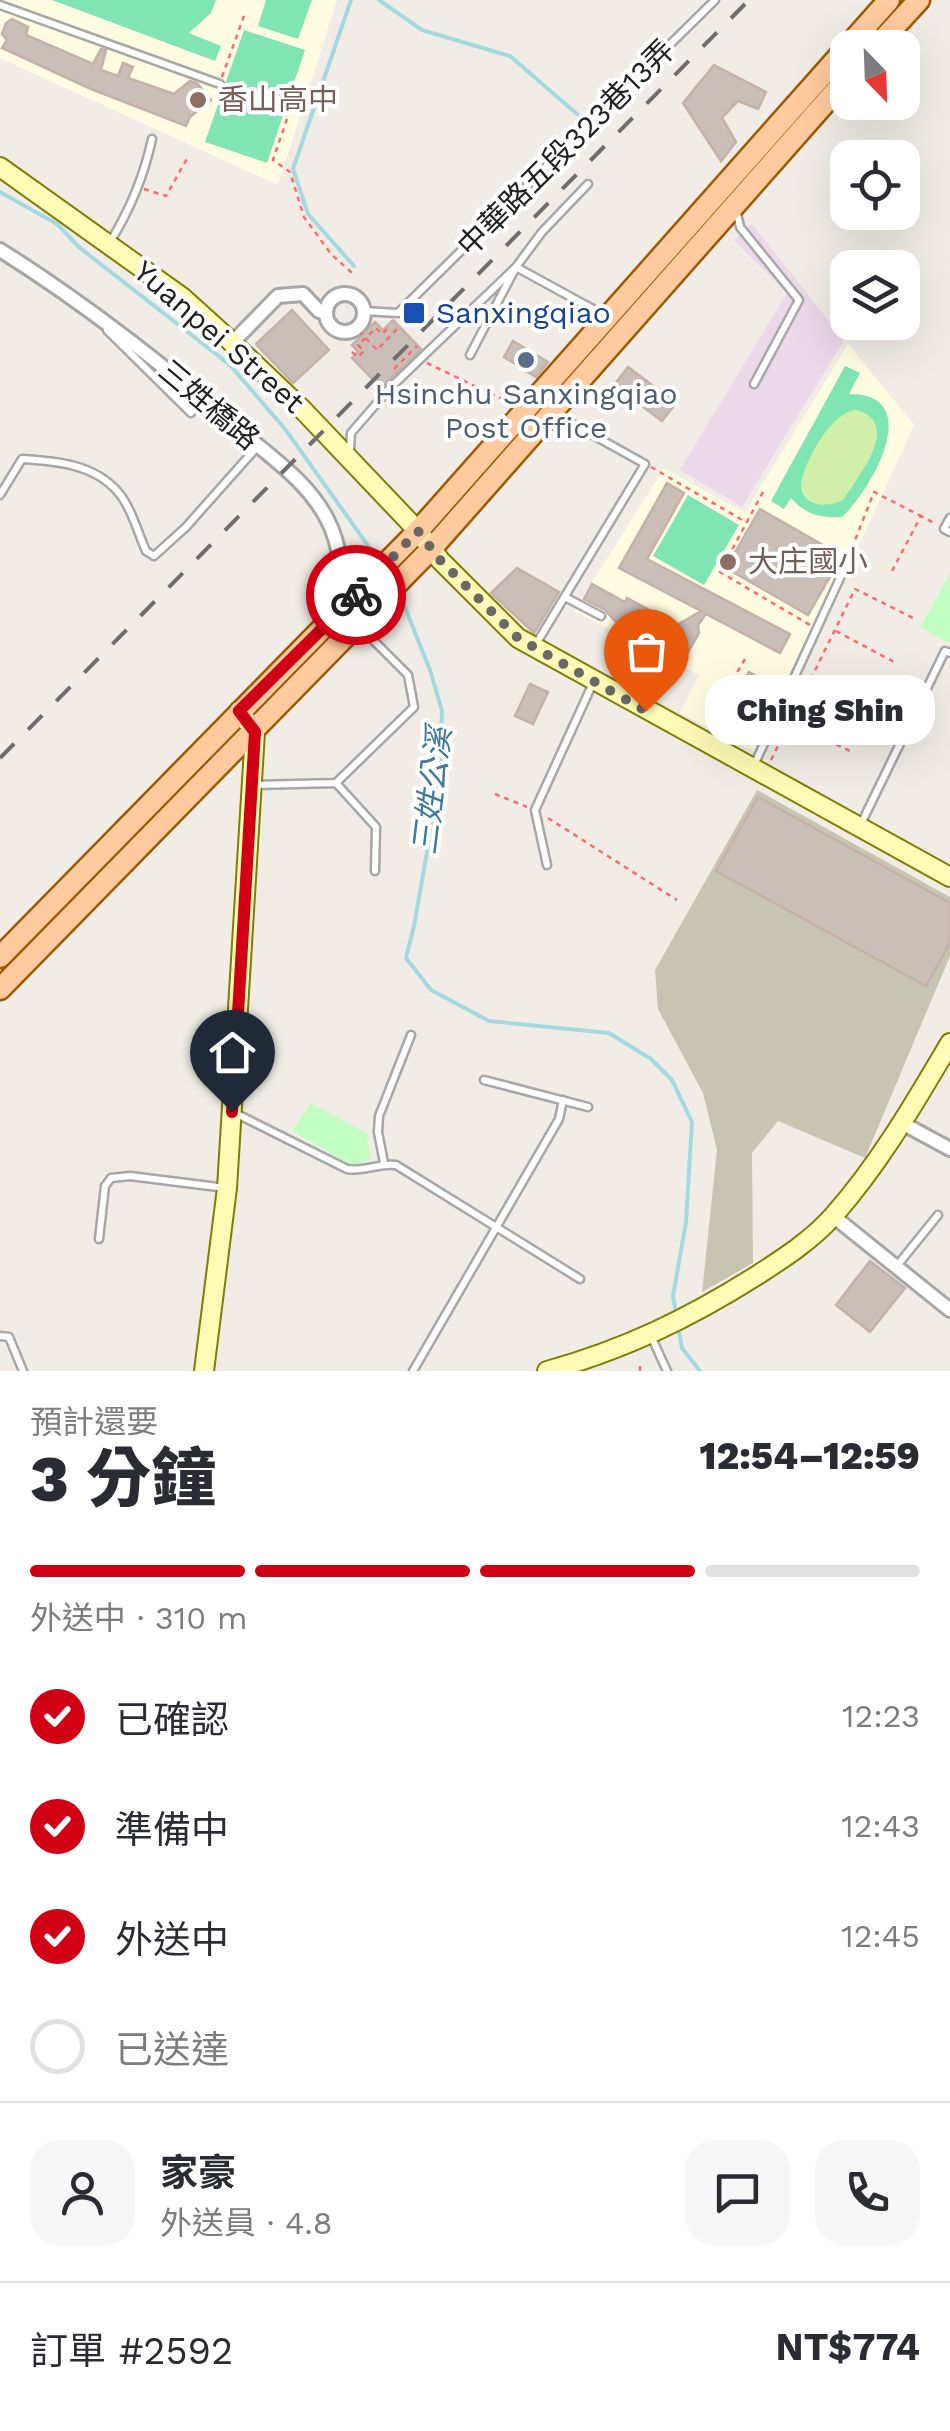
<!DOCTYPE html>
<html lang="zh-TW">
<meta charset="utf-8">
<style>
body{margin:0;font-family:"Work Sans","Noto Sans TC",sans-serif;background:#f7f7f7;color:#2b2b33;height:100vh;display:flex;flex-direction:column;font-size:38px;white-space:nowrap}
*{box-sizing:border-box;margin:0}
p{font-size:32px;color:#7c7c81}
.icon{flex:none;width:55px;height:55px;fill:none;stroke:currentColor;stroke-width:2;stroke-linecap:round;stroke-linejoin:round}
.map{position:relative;height:1371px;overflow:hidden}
.details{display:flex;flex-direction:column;background:#fff;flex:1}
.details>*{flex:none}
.needle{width:65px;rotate:157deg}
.buttons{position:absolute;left:830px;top:30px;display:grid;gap:20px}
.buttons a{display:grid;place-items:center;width:90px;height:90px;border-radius:20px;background:#fff;box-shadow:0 10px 40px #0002;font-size:50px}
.pin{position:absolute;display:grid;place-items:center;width:85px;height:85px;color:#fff;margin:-102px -42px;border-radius:50% 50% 50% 0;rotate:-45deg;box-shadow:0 0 10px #0007}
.pin .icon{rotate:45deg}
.courier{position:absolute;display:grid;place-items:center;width:100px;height:100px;margin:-50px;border:8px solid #d10015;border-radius:50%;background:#fff;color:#222;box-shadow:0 2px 12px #0007}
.bubble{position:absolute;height:70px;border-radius:30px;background:#fff;box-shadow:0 10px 40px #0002;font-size:32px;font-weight:800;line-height:70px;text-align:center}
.overview em{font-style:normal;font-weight:800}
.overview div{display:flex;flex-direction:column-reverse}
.overview{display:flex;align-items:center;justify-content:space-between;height:170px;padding:0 30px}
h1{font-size:65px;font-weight:800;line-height:75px}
.bar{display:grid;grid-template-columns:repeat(4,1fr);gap:15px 10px;align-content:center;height:120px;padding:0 30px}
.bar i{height:12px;border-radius:8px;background:#e1e1e2}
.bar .on{background:#d10015}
.bar p{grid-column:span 4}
.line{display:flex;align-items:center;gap:25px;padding:0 30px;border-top:2px solid #e1e1e2}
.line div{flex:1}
.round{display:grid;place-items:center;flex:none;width:105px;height:105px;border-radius:30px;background:#f7f7f7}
ol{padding:0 30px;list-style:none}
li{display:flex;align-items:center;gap:30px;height:110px}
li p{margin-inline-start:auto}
li .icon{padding:10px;border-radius:50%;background:#d10015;color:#fff;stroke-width:4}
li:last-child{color:#7c7c81}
li i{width:55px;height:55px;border:5px solid #e1e1e2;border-radius:50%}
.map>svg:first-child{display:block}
.industrial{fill:#ebd8e9}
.education{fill:#fffce2}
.construction{fill:#c7c5b1}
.grass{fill:#d2efa9}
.park{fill:#c2fec1}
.pitch{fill:#7fe6b3;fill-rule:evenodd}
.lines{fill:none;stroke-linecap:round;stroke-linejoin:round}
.stream{stroke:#a3dae2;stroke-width:4}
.building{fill:#cabeb9;stroke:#c4b1a7;stroke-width:2.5}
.lane-casing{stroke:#a7a7a7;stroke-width:11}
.street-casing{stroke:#a7a7a7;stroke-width:18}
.secondary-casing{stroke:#7e7f00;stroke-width:22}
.primary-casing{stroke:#9d5900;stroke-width:25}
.path{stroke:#ff6a6a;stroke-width:2.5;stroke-dasharray:5 5;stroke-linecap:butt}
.lane{stroke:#fff;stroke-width:6}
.street{stroke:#fff;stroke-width:12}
.secondary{stroke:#fefbb7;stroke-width:18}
.primary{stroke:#ffcb9e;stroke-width:20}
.rail{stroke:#6e6e6e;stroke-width:4;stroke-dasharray:20 20;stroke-linecap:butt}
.done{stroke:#696865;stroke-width:10;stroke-dasharray:0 18}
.route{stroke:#d10015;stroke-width:12}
.education-dot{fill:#8d6e63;stroke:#fff;stroke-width:4}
.transit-dot{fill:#1a4fb4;stroke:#fff;stroke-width:4}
.service-dot{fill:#5c6f8a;stroke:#fff;stroke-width:4}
.labels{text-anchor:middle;stroke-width:8;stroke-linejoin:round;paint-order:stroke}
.education-label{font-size:30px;fill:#785e54;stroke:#fff;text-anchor:start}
.street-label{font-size:30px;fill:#202020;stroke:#fff}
.transit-label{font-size:30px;fill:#164399;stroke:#fff;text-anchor:start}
.service-label{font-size:30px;fill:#4e5e75;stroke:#fff}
.water-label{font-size:32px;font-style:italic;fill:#3c78a0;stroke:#fff}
</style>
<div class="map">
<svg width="950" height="1371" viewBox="0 0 950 1371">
<rect width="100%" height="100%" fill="#f1ede6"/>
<path class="industrial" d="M752 224 844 340 742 507 680 470 787 293 734 240Z"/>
<path class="education" d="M0 0H337L278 185 0 58Z
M848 344 914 425 762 756 680 713 699 675 574 611 664 468 745 513Z"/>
<path class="construction" d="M757 790 950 897V956L865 1158 778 1121 752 1153 753 1263 702 1292 717 1150 703 1093 658 1009 655 970Z"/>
<path class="grass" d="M856 410C903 423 858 476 844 500 826 511 795 504 803 476 809 454 833 412 856 410Z"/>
<path class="park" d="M950 573V643L920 628Z
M311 1103 367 1133 370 1159 351 1165 292 1131Z"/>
<path class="pitch" d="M52 0H216L211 13 189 33 221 46 215 61Z
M266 0H312L298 39 258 26Z
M244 30 305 50 267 163 205 142Z
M845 366 860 373 849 394C927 394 871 490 842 517 820 518 806 515 791 498L784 509 771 501ZM856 410C903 423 858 476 844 499 826 511 794 504 803 476 809 454 833 412 856 410Z
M688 495 739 525 704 585 653 556Z"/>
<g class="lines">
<path class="stream" d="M351 0 293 169 308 214 354 266
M379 0 422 30 510 56 584 120
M0 192 57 224 80 248 230 365 285 429 379 561
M400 595 430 670 442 711 440 778 414 926 406 958 431 990 489 1021 609 1033 651 1059 672 1080 692 1122 686 1222 673 1296 676 1313
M678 1327 682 1348 700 1371"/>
</g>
<path class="building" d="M12 19 28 27 26 35 93 64 101 49 106 50 101 70 118 76 123 63 133 67 128 78 174 94 190 81 197 83 211 100 190 117 186 126 91 89 2 48 7 40 2 34 6 23Z
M714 65 766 92 758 109 738 101 722 118 736 142 721 161 683 103Z
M292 310 329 350 293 383 256 344Z
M393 320 421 349 381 388 352 358 358 352 352 345 375 322 383 330Z
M513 341 548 362 536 377 504 357Z
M628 367 676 403 662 421 614 385Z
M667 483 684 493 647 559 790 634 780 653 706 614 698 625 699 633 684 659 615 621 605 610 584 599 592 584 625 602 627 598 677 625 701 611 619 568Z
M760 509 842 556 808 615 726 568Z
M517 568 559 592 534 633 491 593Z
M749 672 781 690 772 711 737 692Z
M530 684 548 692 533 724 515 716Z
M758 797 950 903V943L926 986 716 871Z
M870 1261 905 1288 870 1332 836 1305Z"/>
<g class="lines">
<defs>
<path id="lane" d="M0 5 220 84
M736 209 740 227 799 300 754 384
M110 242C130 210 144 176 152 139
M364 311 398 313 715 0
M107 330 191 413
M470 355 516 267 602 314
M350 451 351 433 390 388 516 267 542 232 588 184
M0 495 22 459C56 461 94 464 118 492 131 507 138 533 146 551L154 556 186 527 257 447
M950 518 944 529 950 532
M565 597 601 616
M361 628 408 675 414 707 336 783 376 827 375 871
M536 644 645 464 557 415
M755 763 846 565
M253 785 336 783
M860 826 945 651 950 653
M547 865 535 810 593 683
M484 1080 588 1107
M233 1112 347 1169C364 1172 379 1163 396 1165L580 1279
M384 1163 378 1132 379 1116 411 1035
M99 1239 105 1186 111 1178 130 1176 226 1188
M896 1267 938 1215
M0 1336 9 1337 23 1371
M651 1336 667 1371
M413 1371 559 1119 563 1100"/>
<path id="street" d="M0 250C86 304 165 366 243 433 273 459 308 482 327 519 342 547 342 577 341 607
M326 313a19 19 0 1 1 38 0a19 19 0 1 1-38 0Z
M233 342 278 296 303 294 319 311 326 312
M902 1123 950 1149
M833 1216 950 1310"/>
<path id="secondary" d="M0 167 182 297 224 335 302 409 418 531 440 560 518 638 950 877
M204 1371 227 1188 255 732 239 711
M547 1371C625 1349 688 1319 756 1276 784 1258 812 1240 834 1215 880 1163 915 1102 950 1043"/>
<path id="primary" d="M875 48 919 0
M0 957 418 531 889 0
M0 989 432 548 848 77"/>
</defs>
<use href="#lane" class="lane-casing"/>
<use href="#street" class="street-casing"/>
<use href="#secondary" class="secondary-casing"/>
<use href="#primary" class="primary-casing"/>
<path class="path" d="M222 77 245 13
M230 87 292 104 273 160 290 172 304 217 331 254 351 272 349 275
M144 189 166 196 188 157
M359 331 377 350 399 327
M352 352 358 357 364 351 358 345 376 328 382 334 389 327
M427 363 510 403
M394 369 417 346
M651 467 744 521
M763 492 720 572 810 625
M848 558 874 492 921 516
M892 571 921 516 934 523
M836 631 896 663
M745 659 731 683 725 704 733 719 762 731
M813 678 872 709
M654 697 677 657
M791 723 850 751
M724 735 732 720
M771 760 855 589 917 620
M495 794 527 807
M548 818 677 900
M640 1371V1364"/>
<use href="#lane" class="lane"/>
<use href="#street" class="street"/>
<use href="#secondary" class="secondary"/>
<use href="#primary" class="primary"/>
<path class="rail" d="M0 758 749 0"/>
</g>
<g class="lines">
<path class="done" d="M356 595 418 531 440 560 518 638 646 711"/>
<path class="route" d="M232 1112 255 732 239 711 356 595"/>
</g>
<g class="education-dot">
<circle cx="198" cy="100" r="10"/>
<circle cx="728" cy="562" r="10"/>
</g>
<rect class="transit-dot" x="402" y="301" width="24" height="24" rx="5"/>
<circle class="service-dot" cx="526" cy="360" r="10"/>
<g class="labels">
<g class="education-label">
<text x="218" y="110">香山高中</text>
<text x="748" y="572">大庄國小</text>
</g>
<g class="street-label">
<text transform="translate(566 148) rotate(-45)" y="10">中華路五段323巷13弄</text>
<text transform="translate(219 337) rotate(41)" y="10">Yuanpei Street</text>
<text transform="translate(209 405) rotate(40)" y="10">三姓橋路</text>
</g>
<g class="transit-label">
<text x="436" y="323">Sanxingqiao</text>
</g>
<g class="service-label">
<text x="526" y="404">Hsinchu Sanxingqiao<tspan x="526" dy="34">Post Office</tspan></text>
</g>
<g class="water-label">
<text transform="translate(432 791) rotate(-83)" y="11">三姓公溪</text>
</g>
</g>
</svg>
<div class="buttons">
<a><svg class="needle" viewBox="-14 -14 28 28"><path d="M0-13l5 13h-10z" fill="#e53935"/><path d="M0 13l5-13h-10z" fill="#7c7c81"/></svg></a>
<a><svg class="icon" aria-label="locate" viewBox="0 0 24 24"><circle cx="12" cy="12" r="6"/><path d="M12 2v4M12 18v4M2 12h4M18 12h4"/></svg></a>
<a><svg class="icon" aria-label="layers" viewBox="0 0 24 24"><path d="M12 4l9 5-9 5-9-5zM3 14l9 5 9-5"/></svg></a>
</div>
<div class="pin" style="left:646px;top:711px;background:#ea580c"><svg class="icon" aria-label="bag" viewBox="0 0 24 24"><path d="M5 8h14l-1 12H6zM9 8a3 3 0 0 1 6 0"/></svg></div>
<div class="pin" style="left:232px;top:1112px;background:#1f2937"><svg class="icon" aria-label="home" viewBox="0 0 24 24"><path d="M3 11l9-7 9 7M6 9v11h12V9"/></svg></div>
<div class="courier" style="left:356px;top:595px"><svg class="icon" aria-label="bike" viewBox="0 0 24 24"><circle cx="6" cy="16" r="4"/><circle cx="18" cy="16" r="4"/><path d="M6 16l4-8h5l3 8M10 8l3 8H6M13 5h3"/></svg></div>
<div class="bubble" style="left:705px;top:675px;width:230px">Ching Shin</div>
</div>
<section class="details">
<div class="overview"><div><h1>3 分鐘</h1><p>預計還要</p></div><em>12:54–12:59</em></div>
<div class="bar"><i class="on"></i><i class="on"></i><i class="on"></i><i></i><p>外送中 · 310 m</p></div>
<ol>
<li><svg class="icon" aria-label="check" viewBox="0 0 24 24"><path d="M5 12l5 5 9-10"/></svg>已確認<p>12:23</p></li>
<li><svg class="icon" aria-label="check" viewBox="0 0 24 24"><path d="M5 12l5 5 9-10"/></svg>準備中<p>12:43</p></li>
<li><svg class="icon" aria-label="check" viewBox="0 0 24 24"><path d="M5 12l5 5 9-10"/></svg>外送中<p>12:45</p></li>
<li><i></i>已送達</li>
</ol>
<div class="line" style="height:180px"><a class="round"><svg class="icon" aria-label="person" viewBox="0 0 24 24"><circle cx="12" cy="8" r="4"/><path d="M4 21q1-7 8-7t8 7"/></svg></a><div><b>家豪</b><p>外送員 · 4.8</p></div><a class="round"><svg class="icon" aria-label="chat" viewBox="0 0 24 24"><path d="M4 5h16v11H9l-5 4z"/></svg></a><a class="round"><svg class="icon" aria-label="phone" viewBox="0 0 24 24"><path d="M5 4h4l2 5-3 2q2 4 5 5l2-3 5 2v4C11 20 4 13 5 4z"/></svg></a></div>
<div class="line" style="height:130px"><div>訂單 #2592</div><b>NT$774</b></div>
</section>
